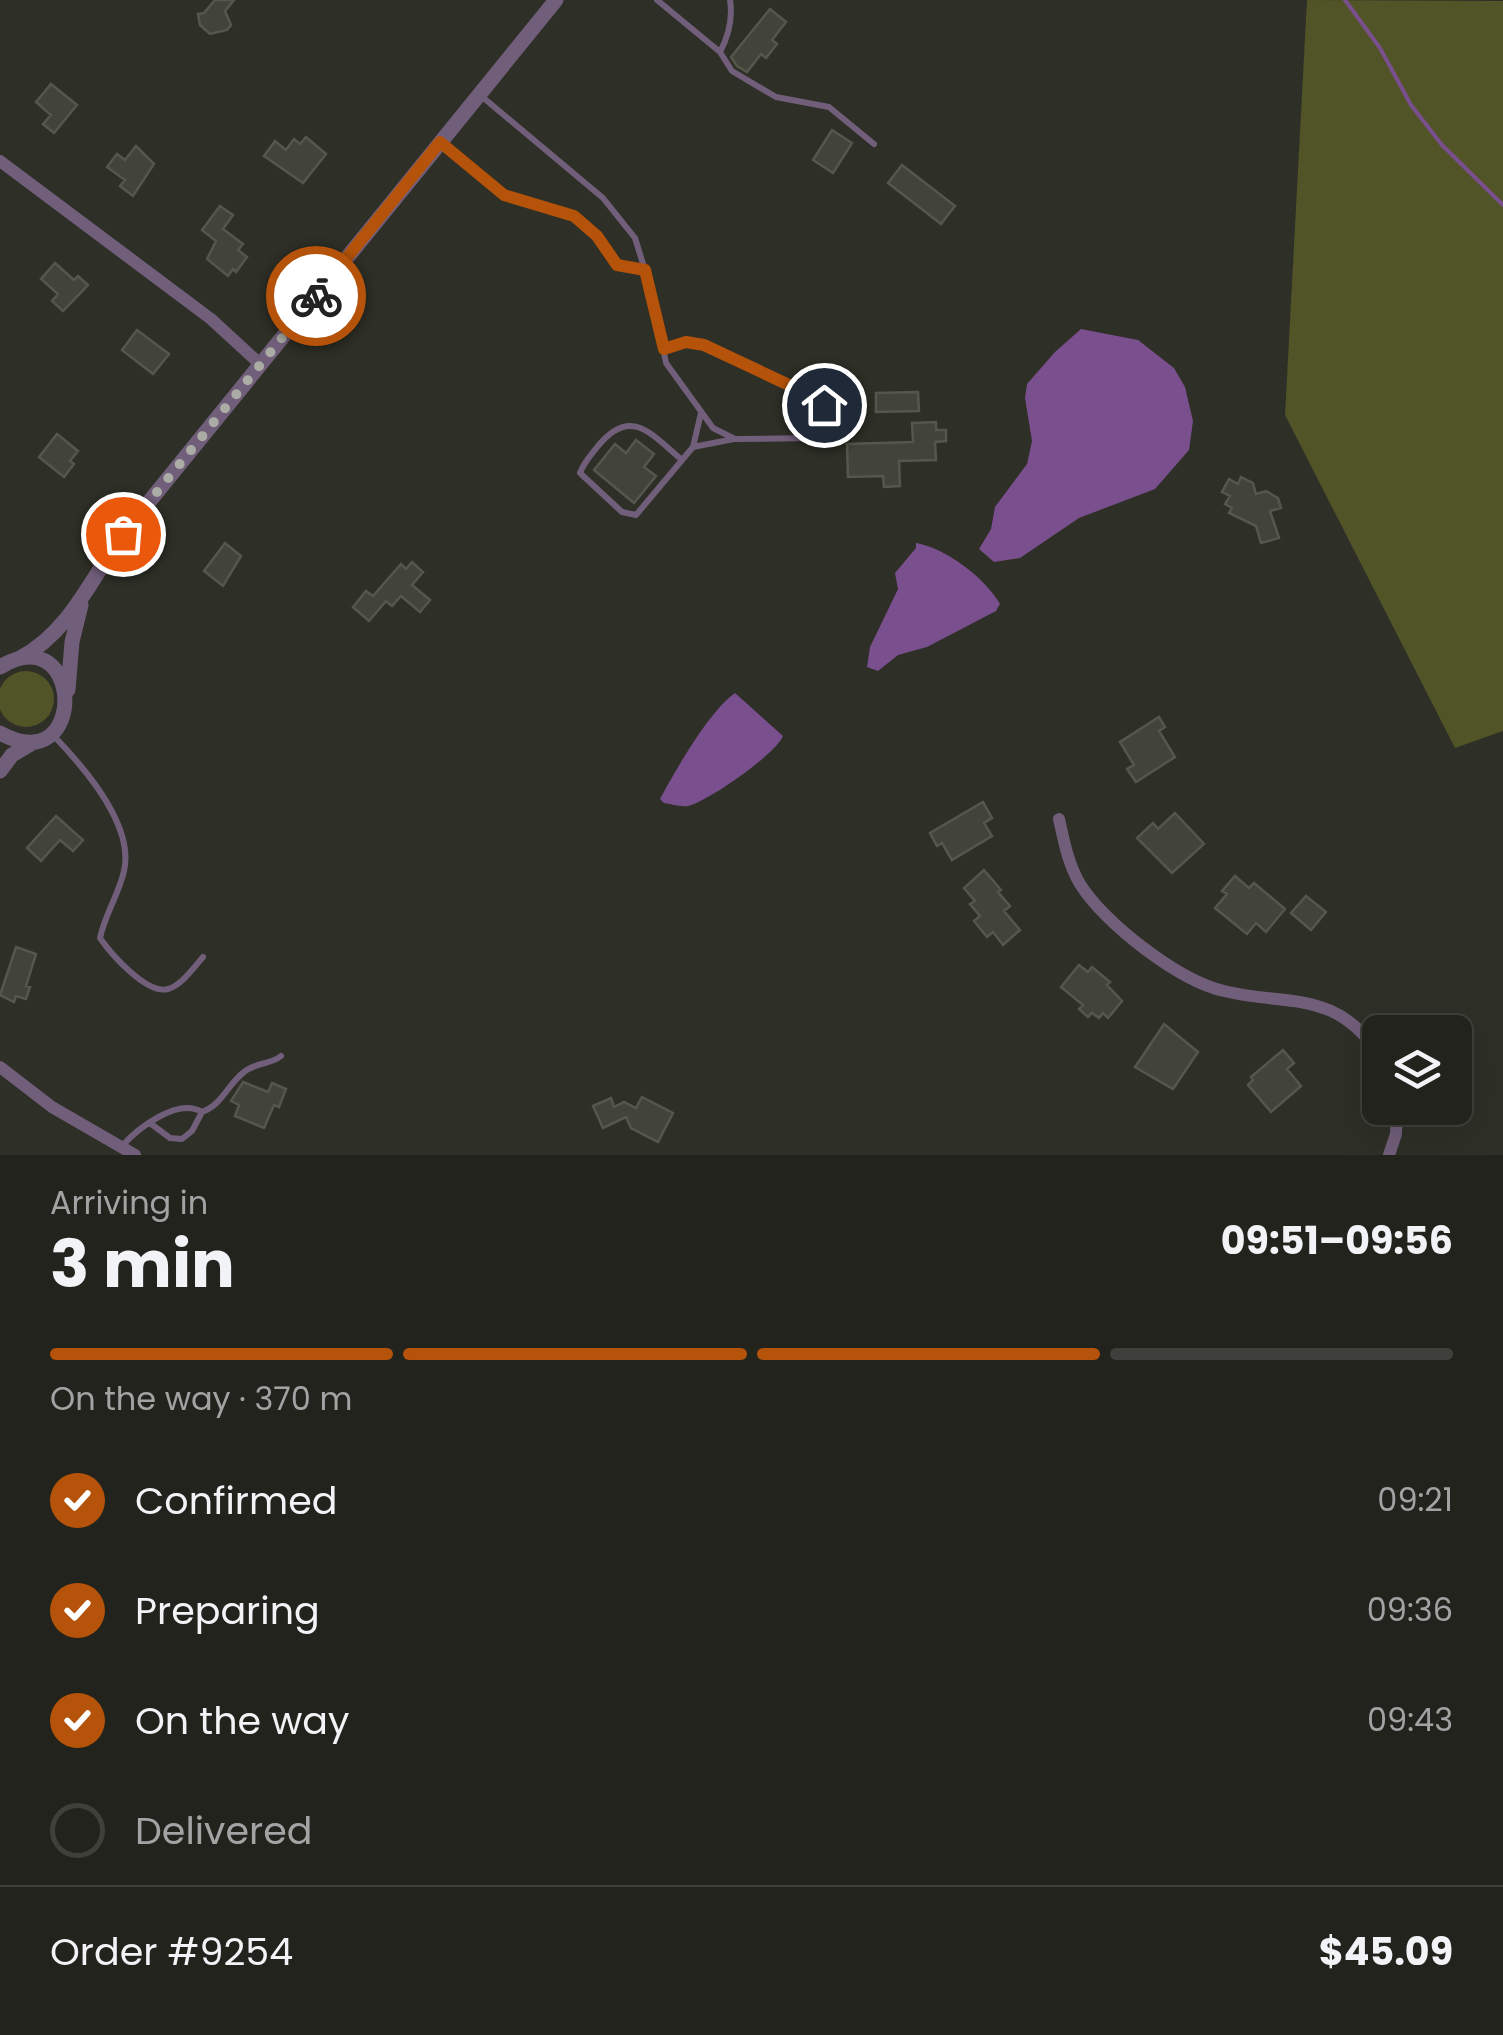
<!DOCTYPE html>
<meta charset="utf-8">
<style>
body{margin:0;font-family:Poppins,sans-serif;background:#2a2b25;color:#f1f3f6;height:100vh;display:flex;flex-direction:column;font-size:38px;white-space:nowrap}
*{box-sizing:border-box;margin:0}
p{font-size:32px;color:#a2a4a3}
.icon{flex:none;width:55px;height:55px;fill:none;stroke:currentColor;stroke-width:2;stroke-linecap:round;stroke-linejoin:round}
.map{position:relative;height:1155px;overflow:hidden}
.side{display:flex;flex-direction:column;background:#22231c;flex:1}
.side>*{flex:none}
.fabs{position:absolute;left:1362px;top:1015px;display:grid;gap:20px}
.fabs a{display:grid;place-items:center;width:110px;height:110px;border-radius:15px;background:#22231c;box-shadow:0 10px 40px #0002,0 0 0 2px #3f403b;font-size:50px}
.pin{position:absolute;display:grid;place-items:center;width:85px;height:85px;color:#fff;margin:-42px;border:5px solid #fff;border-radius:50%;box-shadow:0 2px 10px #0007}
.courier{position:absolute;display:grid;place-items:center;width:100px;height:100px;margin:-50px;border:8px solid #b45309;border-radius:50%;background:#fff;color:#222;box-shadow:0 2px 12px #0007}
.overview em{font-style:normal;font-weight:700}
.overview div{display:flex;flex-direction:column-reverse}
.overview{display:flex;align-items:center;justify-content:space-between;height:170px;padding:0 50px}
h1{font-size:65px;font-weight:700;line-height:75px}
.bar{display:grid;grid-template-columns:repeat(4,1fr);gap:15px 10px;align-content:center;height:120px;padding:0 50px}
.bar i{height:12px;border-radius:8px;background:#3f403b}
.bar .current{background:#b45309}
.bar p{grid-column:span 4}
.line{display:flex;align-items:center;gap:25px;padding:0 50px;border-top:2px solid #3f403b}
.line div{flex:1}
ol{padding:0 50px;list-style:none}
li{display:flex;align-items:center;gap:30px;height:110px}
li p{margin-inline-start:auto}
li .icon{padding:10px;border-radius:50%;background:#b45309;color:#fff;stroke-width:4}
li:last-child{color:#a2a4a3}
li i{width:55px;height:55px;border:5px solid #3f403b;border-radius:50%}
.map>svg:first-child{display:block}
.green{fill:#515427}
.water{fill:#7a4f8d}
.lines{fill:none;stroke-linecap:round;stroke-linejoin:round}
.stream{stroke:#7a4f8d;stroke-width:4}
.building{fill:#424339;stroke:#56574c;stroke-width:2.5}
.service{stroke:#715e7a;stroke-width:6}
.minor{stroke:#715e7a;stroke-width:12}
.tertiary{stroke:#715e7a;stroke-width:15}
.done{stroke:#abaca5;stroke-width:10;stroke-dasharray:0 18}
.route{stroke:#b45309;stroke-width:12}
</style>
<div class="map">
<svg width="1503" height="1155" viewBox="0 0 1503 1155">
<rect width="100%" height="100%" fill="#2e2f26"/>
<path class="green" d="M1307 0 1503 1V731L1455 748 1285 415Z
M-2 699a28 28 0 1 1 56 0a28 28 0 1 1-56 0Z"/>
<path class="water" d="M1081 329 1138 340 1174 368 1185 387 1193 421 1189 450 1155 489 1079 518 1020 558 994 562 979 549 991 529 995 507 1027 464 1032 441 1025 398 1027 384 1055 352Z
M916 543C946 548 985 578 1000 604L996 611 927 647 898 655 878 671 867 667 870 647 898 589 895 573 916 548Z
M735 693 783 736C776 754 707 802 688 806 681 807 671 804 664 803L660 799C675 771 710 710 735 693Z"/>
<g class="lines">
<path class="stream" d="M1345 0 1380 48 1411 105 1442 145 1503 205"/>
</g>
<path class="building" d="M215 0H234L225 11 231 25 227 30 210 34 200 25 198 14 204 13Z
M770 9 786 22 772 40 777 44 766 58 761 54 747 72 737 66 731 57Z
M51 84 77 105 54 133 43 124 51 115 36 102Z
M832 130 852 143 833 173 813 160Z
M306 137 326 154 303 183 264 156 275 141 286 150 294 139 300 144Z
M136 146 154 164 133 196 120 186 125 180 107 167 117 154 125 160Z
M902 165 955 206 941 224 888 183Z
M220 206 233 215 223 229 243 244 238 250 247 257 236 272 233 269 228 276 207 259 216 241 202 230Z
M55 263 74 280 78 276 88 285 63 311 52 301 58 294 41 279Z
M137 330 169 354 153 374 122 350Z
M918 392 919 411 876 412V393Z
M936 422V430H946V441L935 442 936 460 899 461 900 486 884 487 883 476 848 477 847 444 913 442 912 423Z
M57 434 78 451 70 461 74 464 64 477 39 457Z
M636 440 654 454 644 467 656 476 634 503 594 470 615 444 626 453Z
M1241 477 1253 483 1256 494 1266 491 1278 498 1281 508 1270 511 1279 538 1261 543 1256 526 1229 513 1232 508 1225 504 1230 496 1222 492 1229 479 1238 484Z
M225 543 241 556 223 586 204 571Z
M412 562 423 572 412 585 430 600 420 612 401 596 392 606 386 601 369 621 353 607 366 591 373 596 401 564 406 569Z
M1159 717 1165 727 1159 731 1175 757 1136 782 1127 769 1134 765 1120 742Z
M983 802 992 818 984 823 992 836 952 860 942 843 937 846 930 833Z
M1175 813 1204 844 1172 873 1137 838 1153 823 1158 829Z
M56 816 83 840 73 851 60 840 41 861 27 848Z
M984 870 1001 890 998 892 1010 906 1004 911 1020 930 1003 945 993 932 987 937 974 921 980 916 970 904 975 901 964 888Z
M1235 876 1249 888 1254 883 1285 909 1266 932 1256 923 1247 934 1215 908 1227 894 1222 891Z
M1306 896 1326 912 1311 930 1291 913Z
M16 947 36 954 26 986 30 987 26 999 16 996 14 1002 0 995Z
M1079 965 1088 972 1092 967 1110 982 1107 985 1122 1001 1108 1018 1103 1013 1099 1018 1092 1013 1088 1017 1079 1009 1083 1005 1061 987Z
M1164 1024 1198 1052 1173 1089 1135 1067Z
M1283 1050 1294 1063 1287 1069 1301 1086 1271 1112 1248 1085 1253 1080 1251 1077Z
M243 1082 268 1092 272 1083 286 1089 279 1107 274 1105 264 1128 235 1116 239 1105 231 1101Z
M642 1097 673 1113 658 1142 631 1128 626 1117 603 1128 593 1106 611 1098 614 1107 624 1102 636 1108Z"/>
<g class="lines">
<path class="service" d="M657 0 720 52 732 71 776 97 829 107 874 144
M720 52C729 35 733 19 730 0
M480 95 603 198 635 238 653 296 666 363 713 428 735 439 813 438 819 433 824 405 821 400 704 345 686 342 664 349
M441 143 504 195 519 202 574 215 597 236 617 265 645 270
M693 447 734 439
M682 460C651 434 631 406 598 446 591 455 584 462 580 473L622 512 636 515 693 447 701 413
M52 734C82 765 135 824 124 871 119 894 105 914 100 938 111 954 147 995 168 989 182 985 194 967 203 957
M202 1112C223 1104 227 1085 244 1072 256 1062 270 1065 281 1056
M121 1147C138 1128 178 1097 202 1112L192 1131 182 1139 170 1138 150 1123"/>
<path class="minor" d="M0 161 211 319 260 364
M1059 819C1064 841 1068 864 1080 884 1104 923 1179 981 1224 991 1290 1007 1334 988 1380 1055
M1455 1033 1467 1028
M0 1067 52 1107 135 1155
M1389 1155 1396 1134 1397 1108"/>
<path class="tertiary" d="M20 658C69 633 92 577 123 534L556 0
M0 667C84 616 89 782 0 733
M68 690 72 642 81 605
M0 771 12 755 34 742"/>
</g>
<g class="lines">
<path class="done" d="M123 534 316 296"/>
<path class="route" d="M316 296 440 142 504 195 574 216 597 236 617 265 645 270 664 349 686 342 704 345 821 400 824 405"/>
</g>
</svg>
<div class="fabs">
<a><svg class="icon" aria-label="layers" viewBox="0 0 24 24"><path d="M12 4l9 5-9 5-9-5zM3 14l9 5 9-5"/></svg></a>
</div>
<div class="pin" style="left:123px;top:534px;background:#ea580c"><svg class="icon" aria-label="bag" viewBox="0 0 24 24"><path d="M5 8h14l-1 12H6zM9 8a3 3 0 0 1 6 0"/></svg></div>
<div class="pin" style="left:824px;top:405px;background:#1f2937"><svg class="icon" aria-label="home" viewBox="0 0 24 24"><path d="M3 11l9-7 9 7M6 9v11h12V9"/></svg></div>
<div class="courier" style="left:316px;top:296px"><svg class="icon" aria-label="bike" viewBox="0 0 24 24"><circle cx="6" cy="16" r="4"/><circle cx="18" cy="16" r="4"/><path d="M6 16l4-8h5l3 8M10 8l3 8H6M13 5h3"/></svg></div>
</div>
<section class="side">
<div class="overview"><div><h1>3 min</h1><p>Arriving in</p></div><em>09:51–09:56</em></div>
<div class="bar"><i class="current"></i><i class="current"></i><i class="current"></i><i></i><p>On the way · 370 m</p></div>
<ol>
<li><svg class="icon" aria-label="check" viewBox="0 0 24 24"><path d="M5 12l5 5 9-10"/></svg>Confirmed<p>09:21</p></li>
<li><svg class="icon" aria-label="check" viewBox="0 0 24 24"><path d="M5 12l5 5 9-10"/></svg>Preparing<p>09:36</p></li>
<li><svg class="icon" aria-label="check" viewBox="0 0 24 24"><path d="M5 12l5 5 9-10"/></svg>On the way<p>09:43</p></li>
<li><i></i>Delivered</li>
</ol>
<div class="line" style="height:130px"><div>Order #9254</div><b>$45.09</b></div>
</section>
